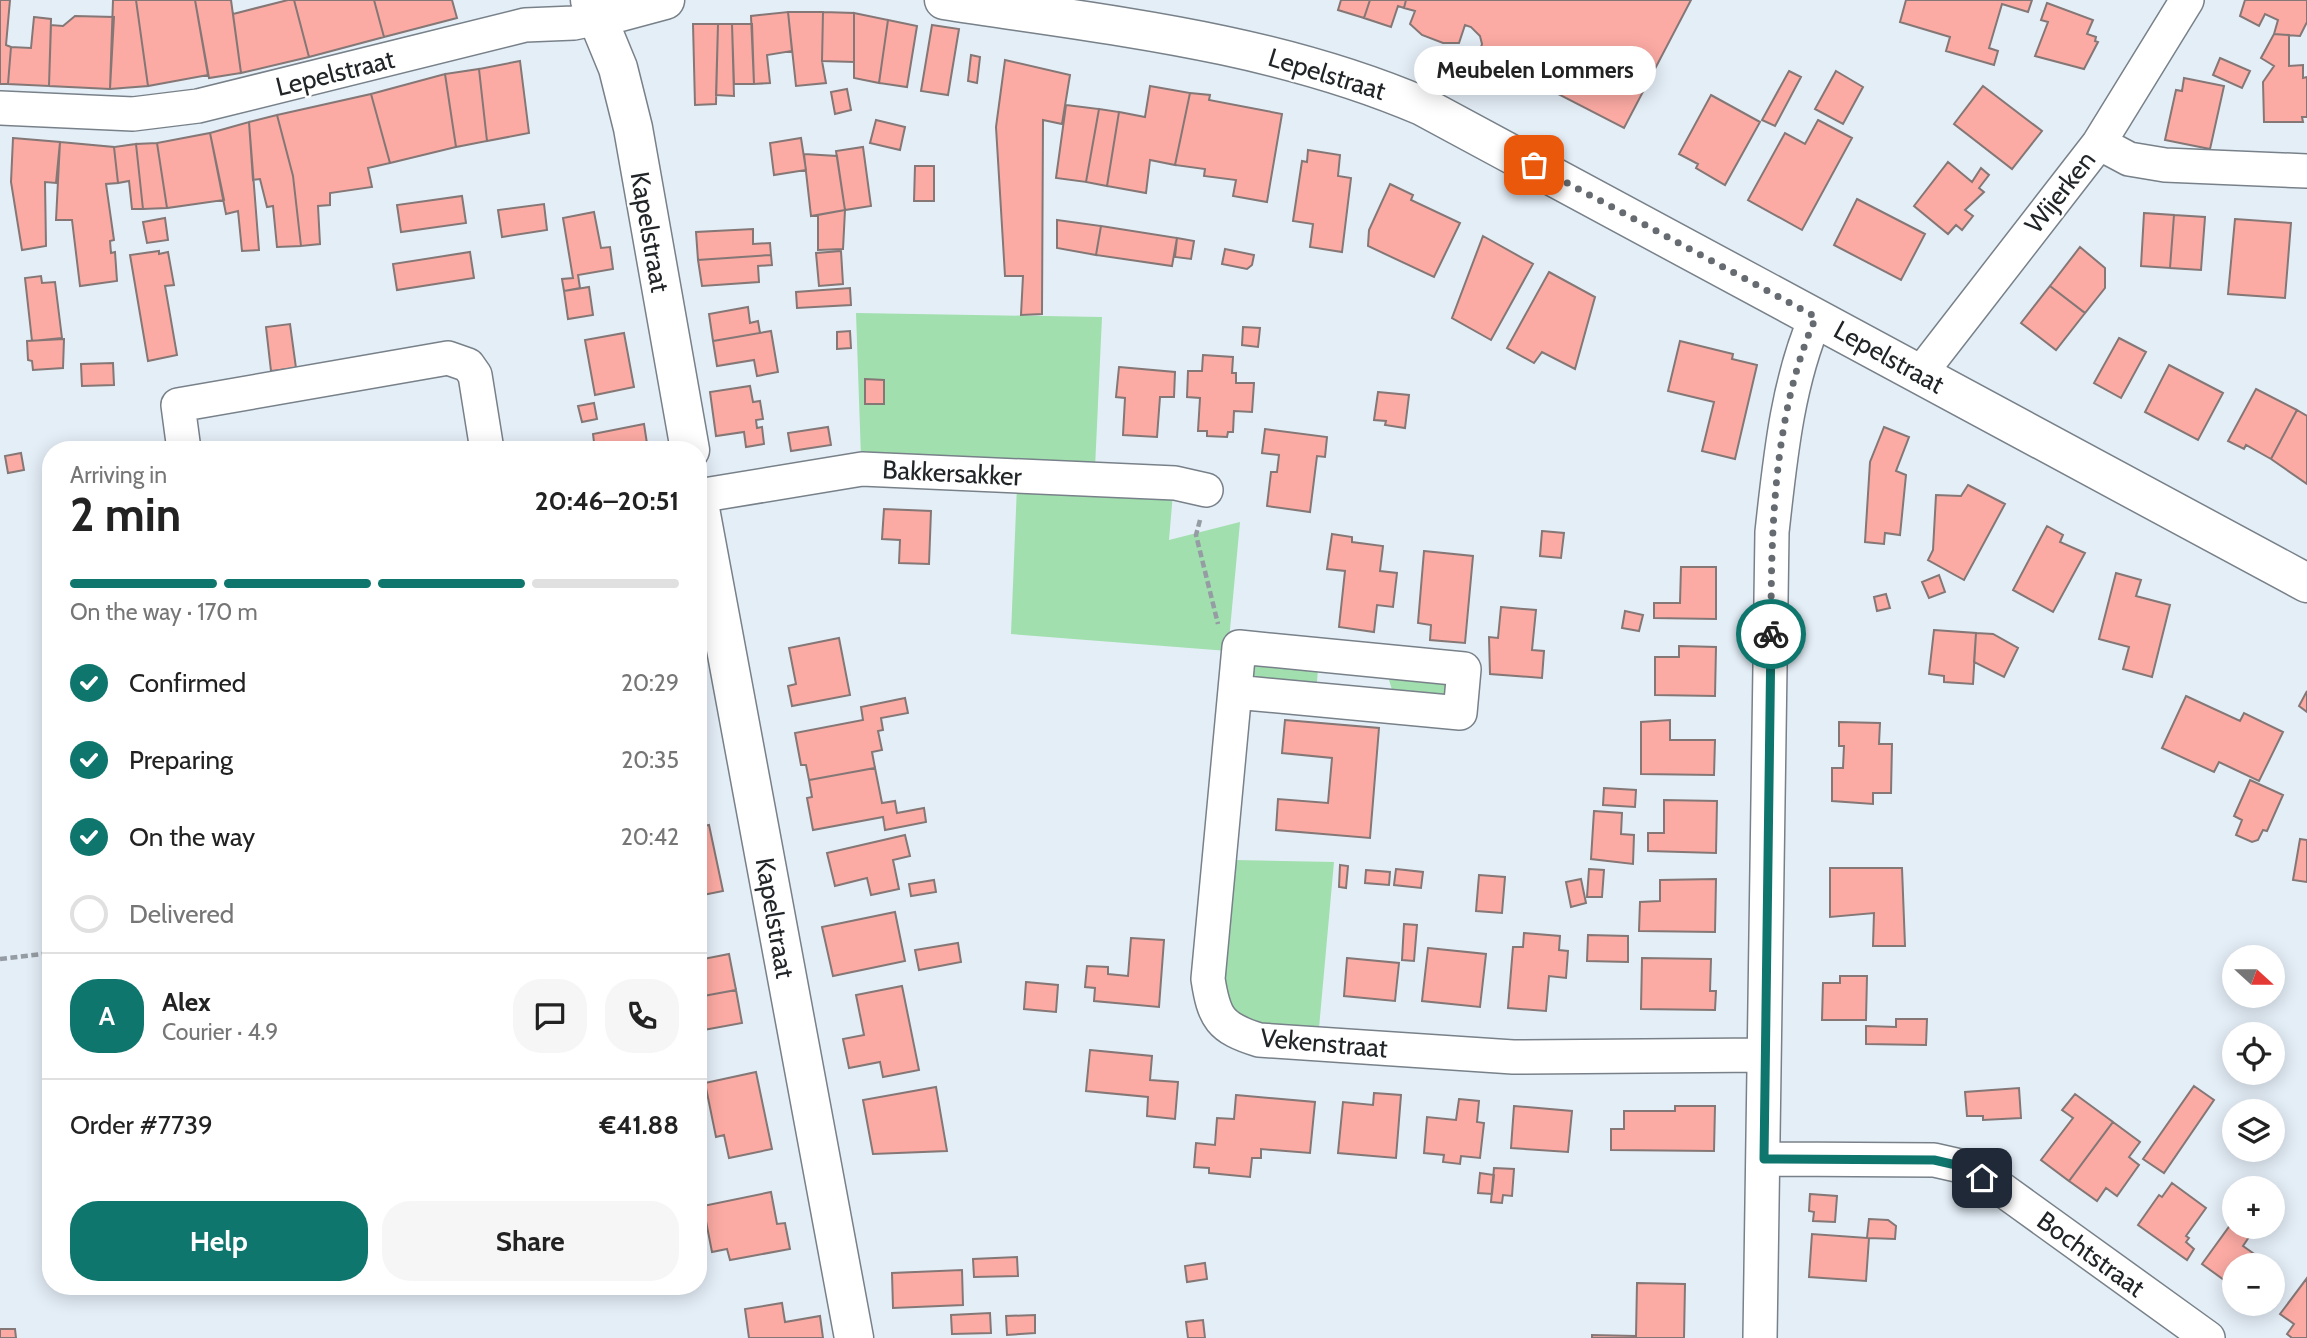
<!DOCTYPE html>
<meta charset="utf-8">
<style>
body{margin:0;font-family:Cabin,sans-serif;background:#f6f6f6;color:#222;height:100vh;display:flex;flex-direction:column;font-size:26px;white-space:nowrap}
*{box-sizing:border-box;margin:0}
p{font-size:23px;color:#767676}
.icon{flex:none;width:38px;height:38px;fill:none;stroke:currentColor;stroke-width:2;stroke-linecap:round;stroke-linejoin:round}
.map{position:relative;flex:1;overflow:hidden}
.panel{position:absolute;left:42px;top:441px;width:665px;height:854px;display:flex;flex-direction:column;background:#fff;border-radius:28px;box-shadow:0 4px 18px #0003}
.panel>*{flex:none}
.needle{width:46px;rotate:111deg}
.buttons{position:absolute;left:2222px;top:945px;display:grid;gap:14px}
.buttons a{display:grid;place-items:center;width:63px;height:63px;border-radius:50%;background:#fff;box-shadow:0 4px 18px #0003;font-size:35px}
.pin{position:absolute;display:grid;place-items:center;width:60px;height:60px;color:#fff;margin:-30px;border-radius:14px;box-shadow:0 4px 10px #0006}
.courier{position:absolute;display:grid;place-items:center;width:70px;height:70px;margin:-35px;border:5px solid #0f766e;border-radius:50%;background:#fff;color:#222;box-shadow:0 2px 9px #0007}
.bubble{position:absolute;height:49px;border-radius:24px;background:#fff;box-shadow:0 4px 18px #0003;font-size:23px;font-weight:700;line-height:49px;text-align:center}
.head em{font-style:normal;font-weight:700}
.head div{display:flex;flex-direction:column-reverse}
.head{display:flex;align-items:center;justify-content:space-between;height:119px;padding:0 28px}
h1{font-size:46px;font-weight:700;line-height:52px}
.bar{display:grid;grid-template-columns:repeat(4,1fr);gap:10px 7px;align-content:center;height:84px;padding:0 28px}
.bar i{height:9px;border-radius:5px;background:#e0e0e0}
.bar .active{background:#0f766e}
.bar p{grid-column:span 4}
.line{display:flex;align-items:center;gap:18px;padding:0 28px;border-top:2px solid #e0e0e0}
.line div{flex:1}
.round{display:grid;place-items:center;flex:none;width:74px;height:74px;border-radius:28px;background:#f6f6f6}
ol{padding:0 28px;list-style:none}
li{display:flex;align-items:center;gap:21px;height:77px}
li p{margin-inline-start:auto}
li .icon{padding:7px;border-radius:50%;background:#0f766e;color:#fff;stroke-width:4}
li:last-child{color:#767676}
li i{width:38px;height:38px;border:4px solid #e0e0e0;border-radius:50%}
.cta{display:flex;gap:14px;margin-top:auto;padding:14px 28px}
.cta a{flex:1;height:80px;border-radius:28px;background:#0f766e;color:#fff;font-size:28px;font-weight:700;line-height:80px;text-align:center}
.cta a+a{background:#f6f6f6;color:#222}
.map>svg:first-child{display:block}
.green{fill:#a1dfae}
.building{fill:#fcaba4;stroke:#847776;stroke-width:2}
.lines{fill:none;stroke-linecap:round;stroke-linejoin:round}
.minor-casing{stroke:#788189;stroke-width:36}
.secondary-casing{stroke:#788189;stroke-width:41}
.path{stroke:#959ca3;stroke-width:4.5;stroke-dasharray:7 3.5;stroke-linecap:butt}
.minor{stroke:#fff;stroke-width:33}
.secondary{stroke:#fff;stroke-width:38}
.done{stroke:#656b70;stroke-width:7;stroke-dasharray:0 12.6}
.route{stroke:#0f766e;stroke-width:9}
.labels{text-anchor:middle;stroke-width:5;stroke-linejoin:round;paint-order:stroke}
.street-label{font-size:26px;fill:#212528;stroke:#fff}
</style>
<div class="map">
<svg width="2307" height="1338" viewBox="0 0 2307 1338">
<rect width="100%" height="100%" fill="#e4eef7"/>
<path class="green" d="M856 313 1102 317 1095 468 861 458Z
M1017 485 1173 493 1169 540 1240 522 1228 651 1011 634Z
M1253 665 1318 668 1317 682C1303 689 1263 686 1252 675Z
M1395 672 1452 680 1444 698 1393 693 1389 680Z
M1234 860 1334 862 1319 1028 1263 1023 1240 1017 1233 1010 1220 979Z"/>
<path class="building" d="M0 0H10L6 45 11 47 8 84H0Z
M113 0H136L148 86 110 89Z
M136 0H195L208 75 148 86Z
M195 0H231L241 73 209 78Z
M288 0H294L309 57 241 73 233 14Z
M294 0H374L384 37 309 57Z
M374 0H452L457 18 384 37Z
M1341 0H1370L1364 18 1338 10Z
M1370 0H1406L1404 8 1398 6 1391 27 1364 18Z
M1406 0H1691L1624 128 1479 53 1482 44 1480 36 1471 27 1465 25 1459 43H1443L1422 35 1410 24 1415 11 1404 8Z
M1906 0H2032L2028 12 2002 4 1989 48 1998 51 1994 65 1946 51 1950 37 1900 22Z
M2245 0H2307V22L2300 36 2274 34 2278 20 2265 14 2259 26 2240 16Z
M2047 3 2093 20 2087 34 2096 37 2095 41 2098 42 2084 69 2035 56 2048 22 2041 20Z
M788 12H823L822 61 826 83 796 86Z
M788 12 792 51 767 55 770 83 754 84 751 16Z
M823 12 854 13V62L822 61Z
M854 13 888 20 879 83 854 78Z
M75 16 114 17 110 89 49 86 51 25 63 26Z
M34 17 51 19 49 86 8 84 11 47 31 48Z
M888 20 917 26 907 87 879 83Z
M693 24H718L716 104 695 105Z
M718 24H732L734 96 716 95Z
M732 24H752L754 84H734Z
M932 25 959 29 948 95 921 91Z
M2274 34 2289 35V66L2303 65V78L2307 77V117H2302L2303 122H2264L2263 82 2274 66 2261 58Z
M971 55 980 57 977 83 968 81Z
M2220 58 2250 71 2242 88 2213 75Z
M1005 60 1070 75 1062 124 1043 120 1042 314 1021 315 1023 276H1005L996 127Z
M520 61 529 133 487 141 479 69Z
M479 69 487 141 456 147 445 74Z
M1789 71 1801 77 1775 126 1762 120Z
M1836 71 1863 87 1843 124 1815 109Z
M445 74 456 147 390 163 371 94Z
M2184 78 2224 86 2210 149 2165 140 2176 90 2182 91Z
M1150 86 1190 93 1175 165 1150 160 1146 193 1107 186 1119 112 1145 117Z
M1983 86 2042 131 2012 169 1954 124Z
M847 89 851 110 835 114 831 92Z
M1190 93 1210 95 1209 100 1282 114 1267 202 1233 196 1236 180 1204 176 1205 169 1175 165Z
M371 94 390 163 368 168 372 187 330 193V205L318 206 320 244 301 246 293 176 277 115Z
M1711 95 1760 122 1725 185 1696 168 1698 164 1679 154Z
M1066 105 1099 109 1086 182 1056 178Z
M1099 109 1119 112 1107 186 1086 182Z
M277 115 293 176 301 246 277 247 273 206 267 207 260 179 253 180 249 122Z
M876 120 905 127 900 150 870 143Z
M1818 120 1852 138 1802 230 1748 200 1785 133 1805 144Z
M249 122 259 250 242 251 238 211 226 214 210 133Z
M210 133 224 200 167 208 157 143Z
M13 138 60 142 56 183 45 182 46 246 22 250 11 182Z
M801 138 806 170 774 175 770 143Z
M60 142 114 147 118 183 106 184 114 240 110 241 111 253 115 252 117 281 80 286 72 220H56Z
M157 143 167 208 143 209 136 144Z
M136 144 143 209H132L129 181 118 183 114 147Z
M863 147 871 206 845 210 836 151Z
M1308 150 1340 155 1338 176 1351 178 1342 252 1310 247 1313 224 1293 221 1302 161 1307 162Z
M804 154 837 156 845 210 811 216Z
M1948 162 1972 182 1981 168 1989 175 1979 188 1984 192 1965 210 1973 216 1962 230 1956 225 1948 234 1914 206Z
M915 166H934V201H914Z
M1390 184 1413 195 1411 200 1460 223 1434 277 1368 246 1369 230Z
M462 196 466 223 401 232 397 205Z
M1857 199 1925 234 1901 280 1834 245Z
M544 204 547 230 502 237 498 210Z
M845 210 843 249 818 250V215Z
M594 212 601 248 610 247 613 269 578 275 580 288 564 291 562 279 573 278 563 218Z
M2144 213 2174 215 2170 268 2141 266Z
M2174 215 2205 217 2201 270 2170 268Z
M165 218 168 240 147 243 143 222Z
M2235 219 2291 223 2285 298 2228 294Z
M1057 220 1101 226 1096 255 1057 248Z
M1101 226 1177 238 1172 266 1096 255Z
M753 229V244L770 243 771 255 698 260 696 232Z
M1483 236 1533 264 1491 340 1452 318Z
M1177 238 1194 241 1191 259 1175 257Z
M2080 247 2105 268V288L2085 313 2050 286Z
M1225 249 1254 255 1252 265 1247 269 1222 264Z
M159 251V254L168 252 174 285 165 286 177 355 148 361 130 255Z
M841 251 843 284 819 286 816 253Z
M470 252 474 278 397 290 393 264Z
M771 255 772 265 758 266 759 282 702 286 698 260Z
M1549 272 1595 297 1575 369 1542 352 1534 363 1507 348Z
M41 276 42 283 55 282 62 338 32 341 25 278Z
M2050 286 2085 313 2056 350 2021 323Z
M589 287 593 315 568 319 564 291Z
M850 288 851 305 797 308 796 292Z
M748 307 750 323 758 321 760 333 713 341 709 314Z
M290 324 296 368 271 371 266 327Z
M1243 327 1260 328 1258 347 1242 345Z
M771 331 778 372 757 376 754 360 717 366 713 341Z
M850 331 851 348 837 349V332Z
M624 333 634 387 595 395 585 340Z
M2119 338 2146 352 2121 398 2094 383Z
M64 339 63 368 33 370 32 361 28 360 27 341Z
M1680 341 1733 354 1732 359 1757 365 1735 459 1702 451 1714 402 1668 391Z
M1203 355 1233 357 1232 373H1236V383H1254L1252 412 1234 411 1233 432H1228L1227 437 1207 436V431H1198L1200 398 1187 397 1188 371H1202Z
M113 363 114 385 82 386 81 364Z
M2169 365 2223 393 2198 440 2145 412Z
M1119 367 1175 372 1174 397H1160L1157 437 1123 435 1125 398 1116 397Z
M865 379 884 380V404H865Z
M750 386 753 402 760 401 763 419 756 420 757 428 762 427 764 444 746 447 744 432 716 436 710 392Z
M2256 389 2297 410 2271 459 2246 445 2244 449 2228 441Z
M1378 392 1409 395 1405 428 1385 425 1386 421 1374 420Z
M594 403 597 419 582 422 578 406Z
M2297 410 2307 416V484L2271 459Z
M644 424 648 450H595L593 434Z
M828 427 831 445 791 451 788 433Z
M1884 427 1909 437 1896 471 1906 475 1900 535 1885 533 1884 544 1865 542 1870 462Z
M1265 429 1327 437 1325 457 1317 456 1310 512 1267 506 1271 472H1277L1279 455 1262 453Z
M21 453 24 470 8 473 5 456Z
M1968 485 2005 504 1964 580 1928 560 1933 550 1936 495 1961 496Z
M884 509 931 511 929 564 899 563 900 540 882 539Z
M2047 526 2063 535 2060 542 2085 553 2053 612 2013 590Z
M1542 531 1564 533 1561 558 1540 556Z
M1332 534 1352 537V542L1383 546 1380 571 1397 573 1393 607 1377 605 1374 632 1339 627 1345 571 1327 569Z
M1424 551 1473 556 1465 643 1430 640 1431 625 1418 623Z
M1681 567H1716V619L1654 618V603H1680Z
M2116 573 2141 580 2136 596 2170 605 2152 677 2123 669 2129 647 2099 639Z
M1939 575 1945 592 1929 598 1922 582Z
M1886 594 1890 608 1877 611 1874 597Z
M1501 607 1536 610 1532 650 1544 651 1542 678 1490 674 1489 637 1498 638Z
M1625 611 1643 615 1639 631 1622 628Z
M1934 630 1976 633 1973 684 1944 682V676L1929 674Z
M1976 633 1993 634 2018 648 2004 677 1974 662Z
M839 638 850 695 792 706 788 686 796 684 789 648Z
M1679 646 1716 647 1715 696 1655 695V657H1679Z
M2307 691V712L2299 706Z
M2186 696 2240 721 2244 713 2283 732 2259 781 2219 762 2214 772 2162 748Z
M905 698 908 713 881 718 883 730 878 731 882 750 872 752 875 768 809 780 806 765H801L795 733 863 720 861 707Z
M1285 720 1379 728 1370 838 1276 830 1278 799 1328 803 1332 758 1282 753Z
M1670 720V740H1715L1714 775 1641 774V722Z
M1839 722 1880 723 1879 744H1892L1891 793H1873V804L1832 801V768H1843L1844 746H1839Z
M698 748 704 788H698Z
M875 768 882 803 895 801 897 813 924 808 926 822 885 830 883 817 813 830 807 798 812 797 809 780Z
M2250 780 2283 795 2267 831 2263 830 2258 840 2252 842 2236 835 2242 820 2234 816Z
M1604 788 1636 790 1635 807 1603 805Z
M1664 800 1717 801 1716 853 1648 851V833H1664Z
M1594 811 1622 813 1621 834 1634 835 1633 864 1591 859Z
M709 825 723 891 698 896V827Z
M905 835 910 856 893 860 899 889 871 895 867 878 835 886 827 853Z
M2300 839 2307 840V882L2293 880Z
M1340 865 1348 866 1346 888 1339 887Z
M1830 868H1902L1905 946H1873L1874 913 1830 917Z
M1396 869 1423 872 1421 888 1394 885Z
M1589 869 1604 870 1602 897H1587Z
M1366 870 1390 872 1389 885 1365 883Z
M1479 875 1505 877 1502 913 1476 911Z
M1581 879 1586 903 1571 907 1566 882Z
M1716 879 1715 932 1639 931 1640 902 1660 901V880Z
M934 880 936 892 911 896 909 884Z
M895 912 905 961 833 976 822 927Z
M1404 924 1417 925 1414 961 1402 960Z
M1524 933 1560 936 1559 950 1568 951 1566 978 1549 976 1546 1011 1508 1008 1513 947H1523Z
M1588 935 1628 936V962L1587 961Z
M1131 938 1164 940 1159 1007 1094 1001 1095 988 1085 987 1087 966 1108 967V974L1128 976Z
M958 943 961 962 919 970 915 950Z
M1428 948 1486 954 1480 1007 1422 1001Z
M729 954 736 990 698 997V960Z
M1347 958 1399 963 1395 1001 1344 996Z
M1642 958 1711 959 1710 991H1716L1715 1010 1641 1009Z
M1840 976H1867L1866 1020H1822L1823 983H1840Z
M1026 982 1058 985 1056 1012 1024 1009Z
M902 986 919 1070 883 1077 880 1062 849 1068 843 1039 864 1035 856 995Z
M736 990 742 1023 698 1031V997Z
M1896 1019H1927L1926 1045 1866 1044V1026L1896 1027Z
M1090 1050 1152 1056 1150 1080 1178 1082 1175 1119 1147 1116 1148 1097 1086 1091Z
M756 1072 772 1149 729 1158 724 1135 716 1137 705 1083Z
M2194 1086 2214 1100 2164 1173 2143 1159Z
M936 1087 947 1151 873 1154 863 1100Z
M2019 1088 2021 1118 1983 1120V1116H1967L1965 1092Z
M1374 1093 1401 1095 1396 1158 1338 1153 1343 1102 1373 1105Z
M2075 1094 2113 1122 2069 1181 2041 1160 2073 1118 2062 1110Z
M1236 1095 1315 1102 1310 1153 1261 1149V1158H1252L1250 1177 1209 1173V1168L1194 1167 1196 1143 1215 1145 1217 1118 1234 1119Z
M1459 1099 1479 1101 1477 1122 1484 1123 1480 1158 1461 1156 1460 1164 1443 1162 1444 1155 1424 1153 1427 1117 1456 1120Z
M1514 1106 1572 1111 1568 1152 1511 1148Z
M1675 1106H1715L1714 1151 1611 1150V1129H1624V1111H1675Z
M2113 1122 2140 1142 2129 1157 2139 1165 2117 1196 2106 1188 2097 1201 2069 1181Z
M1494 1168 1514 1169 1512 1196 1503 1195 1502 1203 1491 1202Z
M1480 1173 1494 1175 1492 1194 1478 1193Z
M2172 1183 2206 1208 2186 1236 2189 1238 2186 1242 2194 1249 2187 1260 2138 1225 2159 1195 2162 1197Z
M771 1192 777 1224 785 1223 790 1249 730 1260 727 1249 712 1252 703 1206Z
M1810 1194 1837 1196 1835 1222 1813 1221 1814 1212 1809 1211Z
M1869 1219 1888 1220 1896 1226 1895 1239 1869 1238 1866 1281 1809 1277 1812 1234 1867 1238Z
M2231 1224 2249 1237 2243 1246 2270 1265H2235V1296L2224 1288 2228 1283 2202 1264Z
M1017 1257 1018 1276 974 1277 973 1259Z
M1205 1263 1207 1279 1187 1282 1185 1266Z
M962 1270 963 1305 893 1308 892 1273Z
M2307 1278V1338H2292L2287 1334 2294 1324 2280 1314Z
M1637 1283 1685 1284 1684 1338H1592V1335L1636 1336Z
M782 1303 785 1322 820 1316 823 1338H749L745 1309Z
M990 1313 991 1333 952 1334 951 1315Z
M1035 1315V1333L1007 1335 1006 1316Z
M1203 1320 1205 1338H1188L1186 1322Z
M0 1329H15L16 1338H0Z"/>
<g class="lines">
<defs>
<path id="minor" d="M0 108 133 114 198 106 525 25 574 23 598 18
M2099 143 2129 159 2165 165 2307 171
M1920 374 2099 143 2187 0
M184 450 178 405 448 358 468 365 475 375 487 450
M698 496 862 469 1175 483 1206 490
M1235 692 1460 713 1464 669 1239 647 1208 979C1214 1018 1220 1028 1259 1040L1513 1057 1764 1055
M1764 1159 1934 1160 1965 1167 2000 1188 2208 1338
M1760 1338 1772 532C1780 460 1787 384 1816 317"/>
<path id="secondary" d="M590 0 618 68 633 128 690 450
M944 0C1106 25 1270 41 1422 106L2307 583
M598 18 665 0
M698 498 854 1338"/>
</defs>
<use href="#minor" class="minor-casing"/>
<use href="#secondary" class="secondary-casing"/>
<path class="path" d="M1200 520 1196 535 1218 624
M0 959 51 953"/>
<use href="#minor" class="minor"/>
<use href="#secondary" class="secondary"/>
</g>
<g class="lines">
<path class="done" d="M1534 165 1816 317C1773 413 1771 532 1771 634"/>
<path class="route" d="M1771 634 1764 1159 1934 1160 1965 1167 1982 1178"/>
</g>
<g class="labels">
<g class="street-label">
<text transform="translate(335 73) rotate(-14)" y="9">Lepelstraat</text>
<text transform="translate(1327 74) rotate(17)" y="9">Lepelstraat</text>
<text transform="translate(2060 192) rotate(-52)" y="9">Wijerken</text>
<text transform="translate(650 232) rotate(80)" y="9">Kapelstraat</text>
<text transform="translate(1889 357) rotate(29)" y="9">Lepelstraat</text>
<text transform="translate(952 473) rotate(3)" y="9">Bakkersakker</text>
<text transform="translate(775 918) rotate(80)" y="9">Kapelstraat</text>
<text transform="translate(1324 1043) rotate(5)" y="9">Vekenstraat</text>
<text transform="translate(2091 1254) rotate(36)" y="9">Bochtstraat</text>
</g>
</g>
</svg>
<div class="buttons">
<a><svg class="needle" viewBox="-14 -14 28 28"><path d="M0-13l5 13h-10z" fill="#e53935"/><path d="M0 13l5-13h-10z" fill="#767676"/></svg></a>
<a><svg class="icon" aria-label="locate" viewBox="0 0 24 24"><circle cx="12" cy="12" r="6"/><path d="M12 2v4M12 18v4M2 12h4M18 12h4"/></svg></a>
<a><svg class="icon" aria-label="layers" viewBox="0 0 24 24"><path d="M12 4l9 5-9 5-9-5zM3 14l9 5 9-5"/></svg></a>
<a>+</a>
<a>−</a>
</div>
<div class="pin" style="left:1534px;top:165px;background:#ea580c"><svg class="icon" aria-label="bag" viewBox="0 0 24 24"><path d="M5 8h14l-1 12H6zM9 8a3 3 0 0 1 6 0"/></svg></div>
<div class="pin" style="left:1982px;top:1178px;background:#1f2937"><svg class="icon" aria-label="home" viewBox="0 0 24 24"><path d="M3 11l9-7 9 7M6 9v11h12V9"/></svg></div>
<div class="courier" style="left:1771px;top:634px"><svg class="icon" aria-label="bike" viewBox="0 0 24 24"><circle cx="6" cy="16" r="4"/><circle cx="18" cy="16" r="4"/><path d="M6 16l4-8h5l3 8M10 8l3 8H6M13 5h3"/></svg></div>
<div class="bubble" style="left:1414px;top:46px;width:242px">Meubelen Lommers</div>
<section class="panel">
<div class="head"><div><h1>2 min</h1><p>Arriving in</p></div><em>20:46–20:51</em></div>
<div class="bar"><i class="active"></i><i class="active"></i><i class="active"></i><i></i><p>On the way · 170 m</p></div>
<ol>
<li><svg class="icon" aria-label="check" viewBox="0 0 24 24"><path d="M5 12l5 5 9-10"/></svg>Confirmed<p>20:29</p></li>
<li><svg class="icon" aria-label="check" viewBox="0 0 24 24"><path d="M5 12l5 5 9-10"/></svg>Preparing<p>20:35</p></li>
<li><svg class="icon" aria-label="check" viewBox="0 0 24 24"><path d="M5 12l5 5 9-10"/></svg>On the way<p>20:42</p></li>
<li><i></i>Delivered</li>
</ol>
<div class="line" style="height:126px"><b class="round" style="background:#0f766e;color:#fff">A</b><div><b>Alex</b><p>Courier · 4.9</p></div><a class="round"><svg class="icon" aria-label="chat" viewBox="0 0 24 24"><path d="M4 5h16v11H9l-5 4z"/></svg></a><a class="round"><svg class="icon" aria-label="phone" viewBox="0 0 24 24"><path d="M5 4h4l2 5-3 2q2 4 5 5l2-3 5 2v4C11 20 4 13 5 4z"/></svg></a></div>
<div class="line" style="height:91px"><div>Order #7739</div><b>€41.88</b></div>
<div class="cta"><a>Help</a><a>Share</a></div>
</section>
</div>
